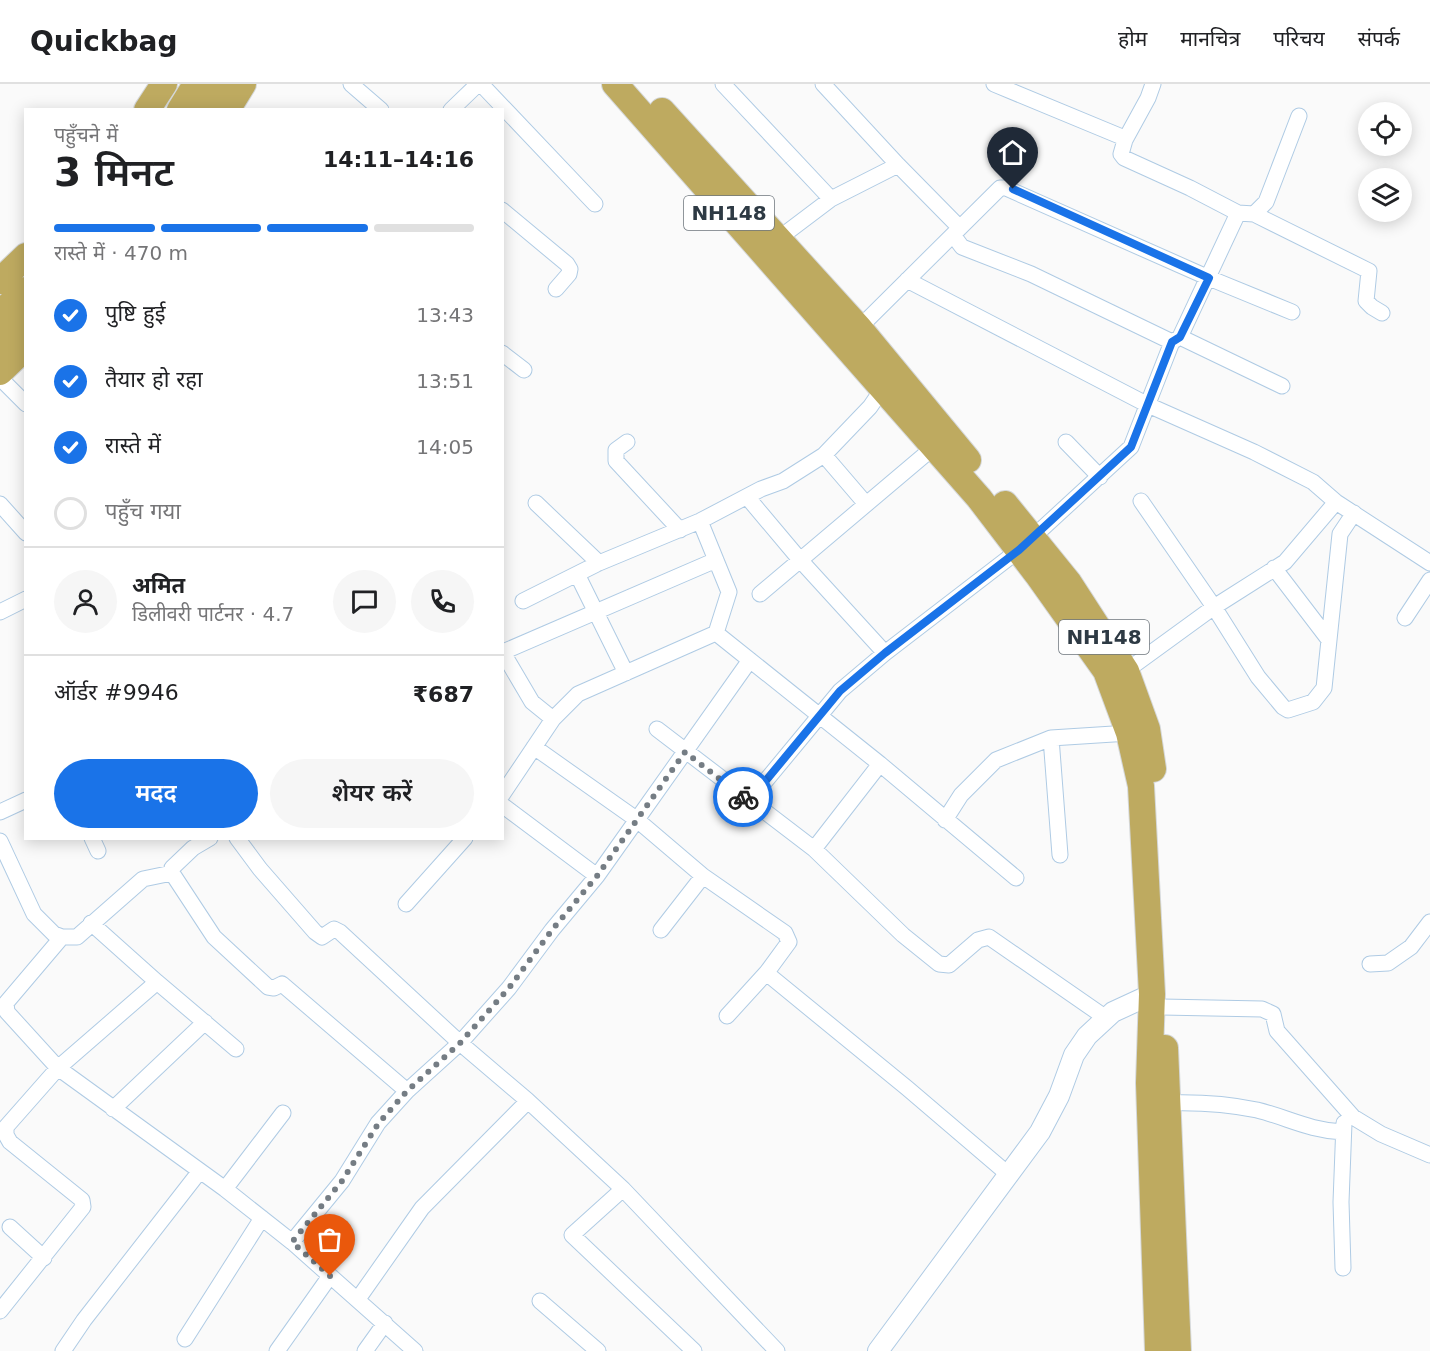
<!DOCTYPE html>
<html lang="hi">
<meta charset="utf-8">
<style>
body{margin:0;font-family:"DejaVu Sans","Noto Sans Devanagari",sans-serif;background:#f6f6f6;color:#202124;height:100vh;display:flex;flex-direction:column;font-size:22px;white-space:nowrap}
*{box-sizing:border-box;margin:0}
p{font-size:20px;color:#757577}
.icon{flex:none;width:33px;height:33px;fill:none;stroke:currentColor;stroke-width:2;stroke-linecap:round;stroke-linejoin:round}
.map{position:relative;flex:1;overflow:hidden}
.side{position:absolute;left:24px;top:24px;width:480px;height:732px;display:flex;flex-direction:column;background:#fff;border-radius:0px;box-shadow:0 3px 15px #0003}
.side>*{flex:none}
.controls{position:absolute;left:1358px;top:18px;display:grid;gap:12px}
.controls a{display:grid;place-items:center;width:54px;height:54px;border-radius:50%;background:#fff;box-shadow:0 3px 15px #0003;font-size:30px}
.pin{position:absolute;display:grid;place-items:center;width:51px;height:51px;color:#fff;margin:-62px -26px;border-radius:50% 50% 50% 0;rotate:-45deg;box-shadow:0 0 6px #0007}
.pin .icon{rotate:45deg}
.courier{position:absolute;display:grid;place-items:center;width:60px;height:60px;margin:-30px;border:4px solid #1a73e8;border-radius:50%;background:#fff;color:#222;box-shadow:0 2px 8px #0007}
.summary em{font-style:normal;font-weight:600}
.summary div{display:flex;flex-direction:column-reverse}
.summary{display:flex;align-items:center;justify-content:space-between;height:102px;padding:0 30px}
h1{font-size:39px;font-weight:600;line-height:45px}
.bar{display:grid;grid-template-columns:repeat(4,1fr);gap:9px 6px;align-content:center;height:72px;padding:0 30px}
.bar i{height:8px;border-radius:4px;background:#e0e0e0}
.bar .active{background:#1a73e8}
.bar p{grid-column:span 4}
.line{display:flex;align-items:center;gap:15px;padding:0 30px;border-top:2px solid #e0e0e0}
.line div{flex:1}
.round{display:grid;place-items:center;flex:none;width:63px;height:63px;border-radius:32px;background:#f6f6f6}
ol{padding:0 30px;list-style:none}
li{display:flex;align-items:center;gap:18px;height:66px}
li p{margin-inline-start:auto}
li .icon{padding:6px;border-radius:50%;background:#1a73e8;color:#fff;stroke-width:4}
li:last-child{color:#757577}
li i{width:33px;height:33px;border:3px solid #e0e0e0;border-radius:50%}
.button{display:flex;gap:12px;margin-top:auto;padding:12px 30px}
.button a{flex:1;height:69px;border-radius:36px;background:#1a73e8;color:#fff;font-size:24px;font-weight:600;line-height:69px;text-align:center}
.button a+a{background:#f6f6f6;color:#202124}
header{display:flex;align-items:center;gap:36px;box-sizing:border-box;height:84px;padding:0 30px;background:#fff;border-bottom:2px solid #e0e0e0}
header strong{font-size:28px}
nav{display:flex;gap:33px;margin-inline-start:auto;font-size:21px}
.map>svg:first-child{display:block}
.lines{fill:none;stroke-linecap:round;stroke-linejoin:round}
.minor-casing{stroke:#afcbe4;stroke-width:17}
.tertiary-casing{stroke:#afcbe4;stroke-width:22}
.trunk-casing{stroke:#d5d8da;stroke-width:28}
.minor{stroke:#fff;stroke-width:15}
.tertiary{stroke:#fff;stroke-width:20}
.trunk{stroke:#beaa60;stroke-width:26}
.done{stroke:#757d84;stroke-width:6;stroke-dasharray:0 10.8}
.route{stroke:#1a73e8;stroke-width:8}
.labels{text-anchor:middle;stroke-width:4.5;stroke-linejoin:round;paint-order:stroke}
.shield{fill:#fff;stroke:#6d757c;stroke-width:1.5}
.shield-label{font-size:20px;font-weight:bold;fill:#2e3a44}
</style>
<header>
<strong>Quickbag</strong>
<nav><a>होम</a><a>मानचित्र</a><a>परिचय</a><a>संपर्क</a></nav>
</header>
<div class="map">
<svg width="1430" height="1267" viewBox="0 0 1430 1267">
<rect width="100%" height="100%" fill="#fafafa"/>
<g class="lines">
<defs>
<path id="minor" d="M351 0 381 26
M481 0 595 120
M723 0 831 115
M823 0 898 81 960 144
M994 0 1122 53 1125 56 1121 70 1124 74 1190 104 1238 129
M451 26 478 0
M1125 56 1148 14 1153 0
M502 126 567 180 570 185 569 190 556 205
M1254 130 1266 118 1299 32
M953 151 962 163 1031 190 1172 258
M778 155 831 115 898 81
M907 196 1148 321 1254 368 1313 398 1336 418 1430 479
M859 244 1000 104H1006L1209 194 1292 228
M1180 253 1282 302
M502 269 524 286
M0 294 26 320
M627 358 616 366V377L680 446
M1066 358 1100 393
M824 371 866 420
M748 414 801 477 885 569
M1141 417 1214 523 1258 593 1283 623 1288 626 1313 618 1324 604 1340 450 1354 429
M536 419 599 479
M0 420 26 449
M700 437 729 508 716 549 880 680 1016 794
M1274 484 1329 556
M577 490 626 589
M760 510 934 363
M523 517 599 479 700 437 761 405 783 397 824 371 870 323 883 304
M0 528 26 515
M1405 534 1430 496
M502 567 532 618 553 635
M503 568 716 476
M1126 587 1214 523 1285 478 1336 418
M657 645 814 765 903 851 939 880 949 881 978 856 989 853 1106 934
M1051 654 1060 771
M534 663 636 735 703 792 785 849 789 858 767 888 770 892 907 1004 1009 1091
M502 711 553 635 578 610 716 549
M749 717 840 607 885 569 1019 466 1131 363 1172 258 1180 253 1238 129 1254 130 1369 187 1366 217 1372 223 1382 229
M502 721 597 792
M0 728 26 716
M945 736 961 711 996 676 1051 654 1129 649
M92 754 98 767
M210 754 193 764 172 784V789L214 853 268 903 274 904 282 900 407 1007
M237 754 260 785 315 848 322 853 334 845 340 848 460 959 527 1016 623 1105 777 1267
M0 757 34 830 54 850 62 853H77L143 795 172 789
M814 765 880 680
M406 820 465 754
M91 839 157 898 236 965
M661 846 703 792
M62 853 6 919 7 928 58 984 225 1105 292 1158 415 1267
M1370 880 1388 879 1411 863 1430 838
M1162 923 1262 925 1273 930 1277 947 1353 1033 1381 1050 1430 1071
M727 932 767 888
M1167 1019C1197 1018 1228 1020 1257 1026 1289 1034 1308 1046 1343 1048
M113 1025 205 938
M225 1105 283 1029
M623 1105 572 1151 694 1267
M10 1143 44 1174
M292 1158 342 1097 378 1039 407 1007 460 959 509 904 552 846 597 792 750 576
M1343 1184 1341 1118 1344 1039
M358 1215 422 1124 528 1017
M540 1217 598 1267
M0 1227 83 1123 82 1116 10 1058 6 1051V1043L58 984 157 898
M185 1255 262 1134
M63 1267 84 1236 200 1087
M277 1267 330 1192
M365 1267 385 1239"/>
<path id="tertiary" d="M878 1267 1040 1048 1059 1012 1074 971 1087 952 1113 928 1152 910"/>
<path id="trunk" d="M615 0 979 414 1037 490 1106 587 1129 649 1141 702 1152 910 1149 999 1158 1267
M147 26 164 0
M180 26 196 0
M204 26 220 0
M227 26 243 0
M662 27 859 244 968 376
M0 197 26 172
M0 229 26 206
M0 258 26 236
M0 288 26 263
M1005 420 1069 499 1126 587 1147 645 1153 685
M1165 964 1178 1267"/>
</defs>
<use href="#minor" class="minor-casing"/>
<use href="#tertiary" class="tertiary-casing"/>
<use href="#trunk" class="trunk-casing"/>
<use href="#minor" class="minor"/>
<use href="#tertiary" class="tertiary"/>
<use href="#trunk" class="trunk"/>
</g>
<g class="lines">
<path class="done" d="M330 1192 292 1158 342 1097 378 1040 407 1007 460 959 509 904 552 846 597 792 685 668 743 713"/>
<path class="route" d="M743 713 749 717 840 607 885 569 1019 466 1131 363 1172 258 1180 253 1209 194 1013 105"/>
</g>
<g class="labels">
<g class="shield">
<rect x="684" y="112" width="90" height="34" rx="4.5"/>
<rect x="1059" y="536" width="90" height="34" rx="4.5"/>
</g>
<g class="shield-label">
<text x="729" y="136">NH148</text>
<text x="1104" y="560">NH148</text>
</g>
</g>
</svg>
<div class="controls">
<a><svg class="icon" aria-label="locate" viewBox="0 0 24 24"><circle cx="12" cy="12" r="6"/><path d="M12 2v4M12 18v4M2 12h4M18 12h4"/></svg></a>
<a><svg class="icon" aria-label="layers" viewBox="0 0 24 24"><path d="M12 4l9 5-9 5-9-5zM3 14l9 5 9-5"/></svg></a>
</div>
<div class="pin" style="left:330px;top:1192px;background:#ea580c"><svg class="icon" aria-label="bag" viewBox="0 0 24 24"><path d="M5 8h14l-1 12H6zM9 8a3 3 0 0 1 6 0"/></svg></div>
<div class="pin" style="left:1013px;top:105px;background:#1f2937"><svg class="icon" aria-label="home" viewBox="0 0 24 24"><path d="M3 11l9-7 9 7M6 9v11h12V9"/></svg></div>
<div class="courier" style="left:743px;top:713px"><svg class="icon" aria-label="bike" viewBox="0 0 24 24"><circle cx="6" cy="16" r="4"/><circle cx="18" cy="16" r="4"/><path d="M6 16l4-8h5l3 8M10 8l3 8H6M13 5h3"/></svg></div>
<section class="side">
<div class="summary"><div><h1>3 मिनट</h1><p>पहुँचने में</p></div><em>14:11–14:16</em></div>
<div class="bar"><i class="active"></i><i class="active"></i><i class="active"></i><i></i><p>रास्ते में · 470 m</p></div>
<ol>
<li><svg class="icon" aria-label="check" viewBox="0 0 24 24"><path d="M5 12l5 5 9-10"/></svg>पुष्टि हुई<p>13:43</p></li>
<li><svg class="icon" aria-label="check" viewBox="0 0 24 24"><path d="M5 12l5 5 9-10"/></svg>तैयार हो रहा<p>13:51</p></li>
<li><svg class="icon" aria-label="check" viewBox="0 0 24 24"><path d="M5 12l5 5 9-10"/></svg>रास्ते में<p>14:05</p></li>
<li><i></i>पहुँच गया</li>
</ol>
<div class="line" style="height:108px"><a class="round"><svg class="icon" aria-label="person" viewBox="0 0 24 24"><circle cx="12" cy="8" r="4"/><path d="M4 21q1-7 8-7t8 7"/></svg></a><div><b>अमित</b><p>डिलीवरी पार्टनर · 4.7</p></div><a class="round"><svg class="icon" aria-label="chat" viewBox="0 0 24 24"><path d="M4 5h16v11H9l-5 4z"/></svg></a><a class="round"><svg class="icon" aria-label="phone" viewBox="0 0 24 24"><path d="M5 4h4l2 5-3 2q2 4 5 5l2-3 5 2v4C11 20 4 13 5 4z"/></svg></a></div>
<div class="line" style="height:78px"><div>ऑर्डर #9946</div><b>₹687</b></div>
<div class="button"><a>मदद</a><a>शेयर करें</a></div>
</section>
</div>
